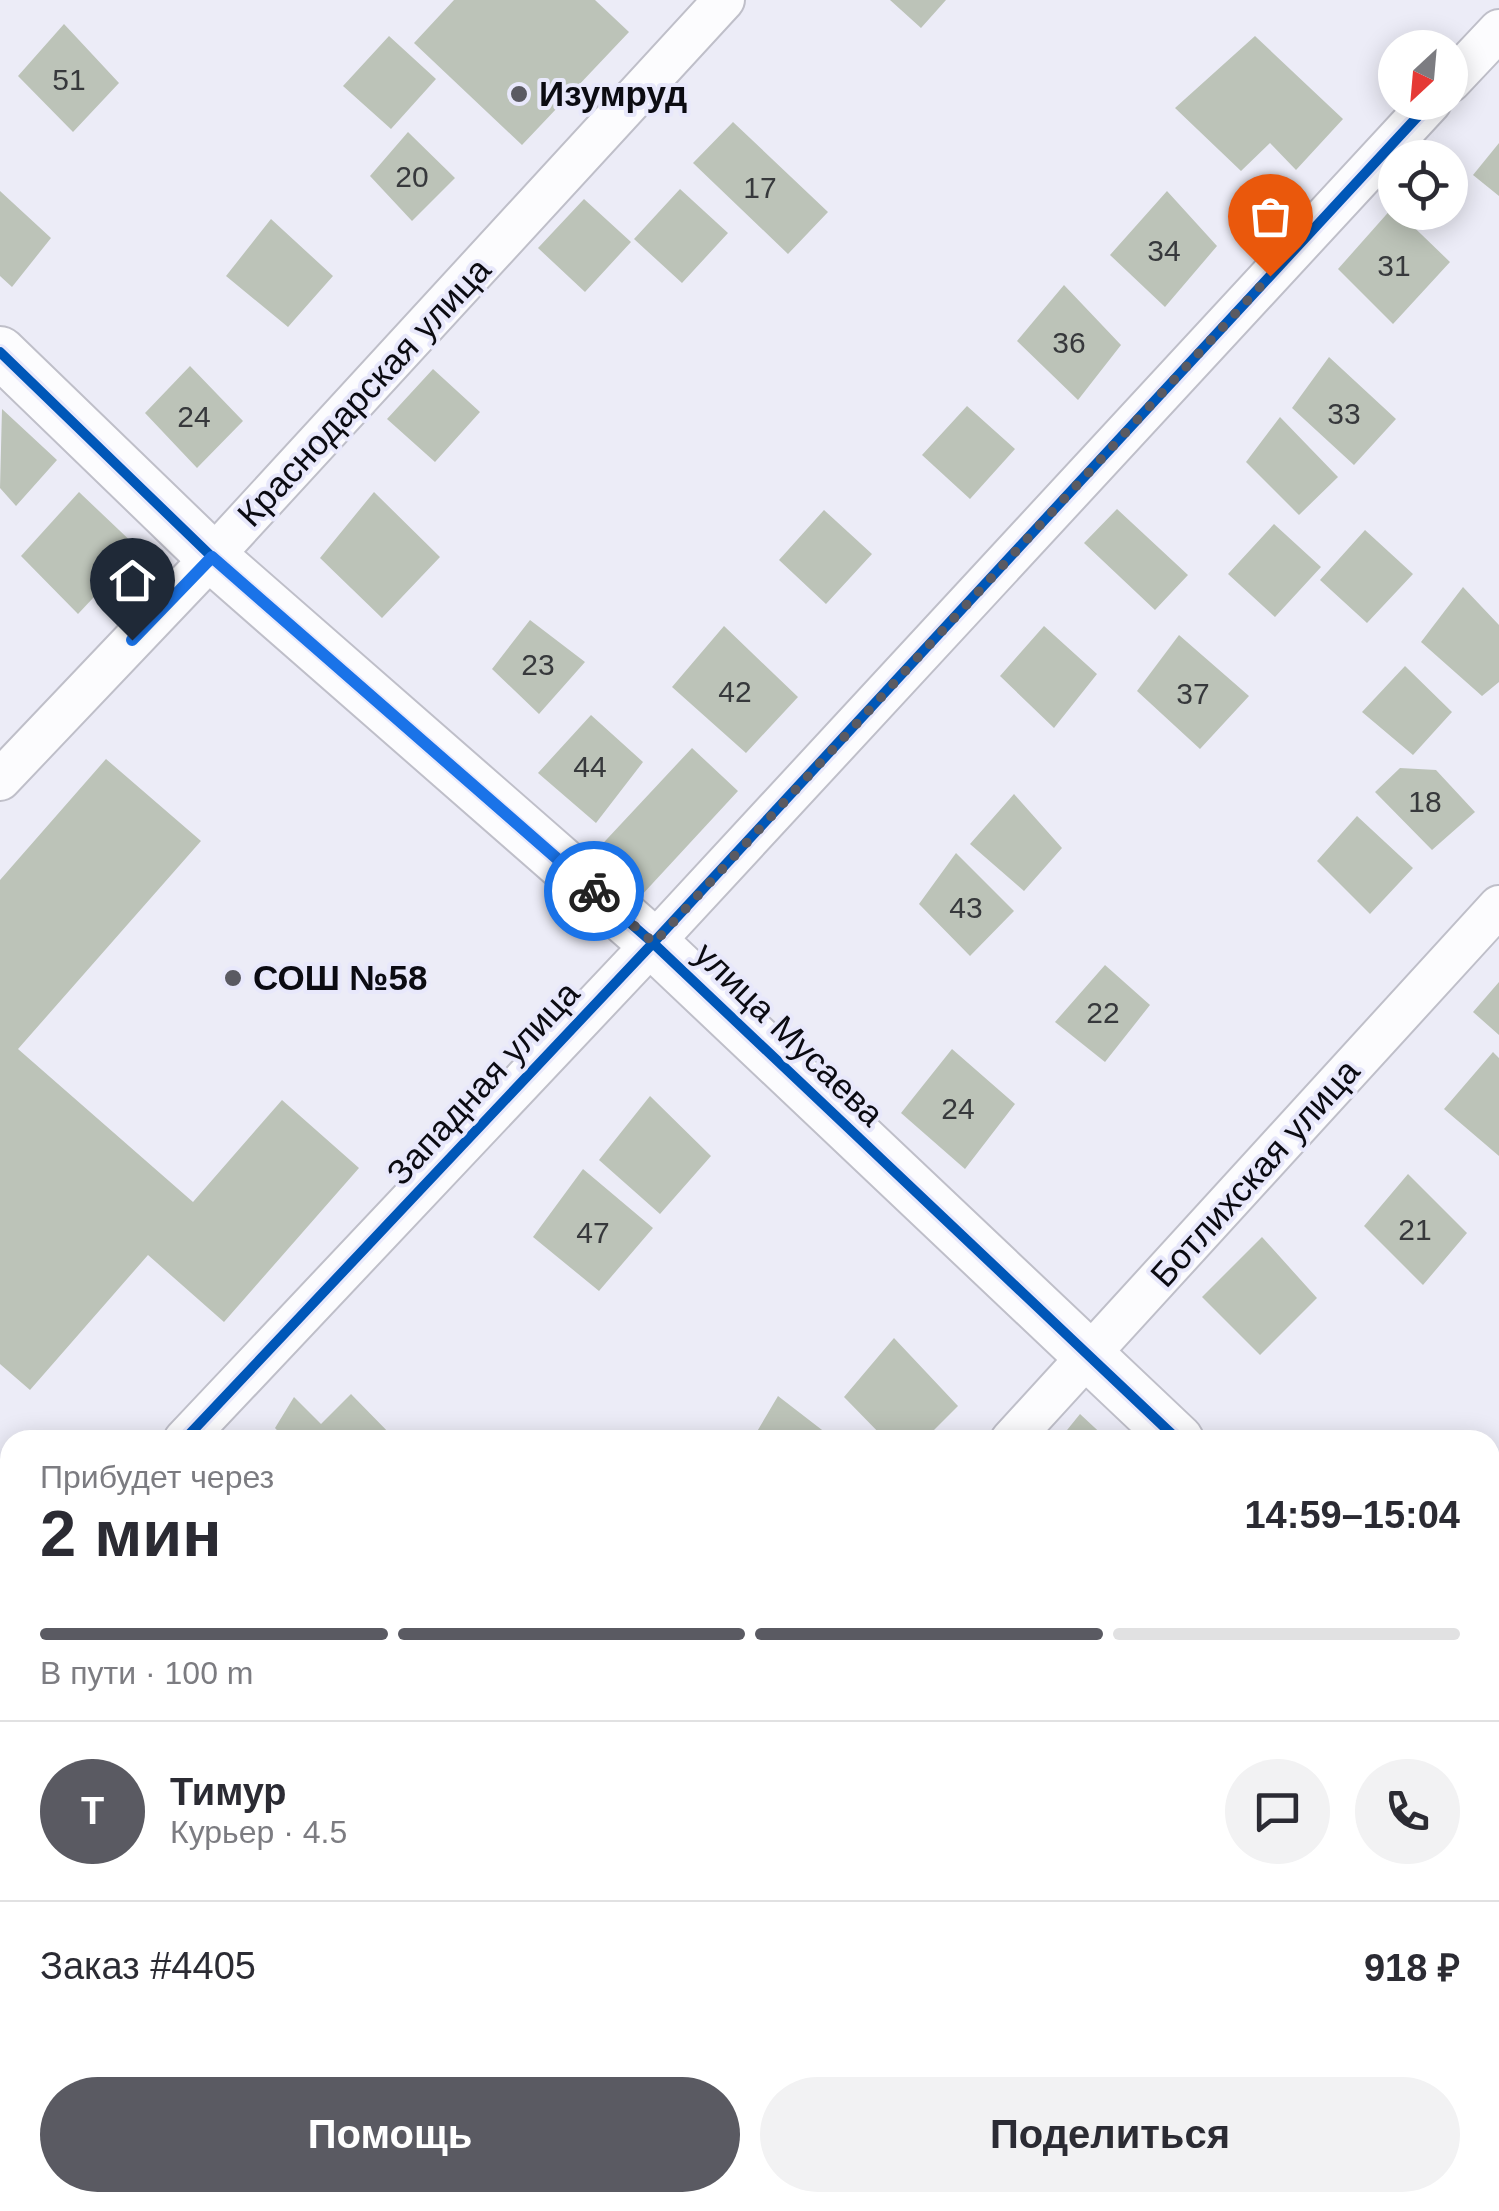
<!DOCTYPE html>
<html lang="ru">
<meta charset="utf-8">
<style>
body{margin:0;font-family:Helvetica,sans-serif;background:#f2f2f3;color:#2b2b33;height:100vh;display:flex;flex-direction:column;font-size:38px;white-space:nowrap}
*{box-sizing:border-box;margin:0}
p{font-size:32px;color:#7c7c81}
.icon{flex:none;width:55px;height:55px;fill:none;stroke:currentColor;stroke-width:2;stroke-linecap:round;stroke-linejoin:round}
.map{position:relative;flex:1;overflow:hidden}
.sheet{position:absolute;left:0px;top:1430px;width:1500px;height:782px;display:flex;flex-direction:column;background:#fff;border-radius:30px 30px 0 0;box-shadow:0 5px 25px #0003}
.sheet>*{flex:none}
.needle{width:65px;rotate:206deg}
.tools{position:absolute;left:1378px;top:30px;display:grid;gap:20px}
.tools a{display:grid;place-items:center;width:90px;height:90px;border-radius:50%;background:#fff;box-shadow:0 5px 25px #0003;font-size:50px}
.pin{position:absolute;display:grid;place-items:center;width:85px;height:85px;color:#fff;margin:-102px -42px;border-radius:50% 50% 50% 0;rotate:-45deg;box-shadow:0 0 10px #0007}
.pin .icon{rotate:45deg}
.courier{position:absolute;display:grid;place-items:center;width:100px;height:100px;margin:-50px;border:8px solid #1a73e8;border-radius:50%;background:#fff;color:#222;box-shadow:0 2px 12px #0007}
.headline em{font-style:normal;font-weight:700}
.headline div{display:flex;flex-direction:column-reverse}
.headline{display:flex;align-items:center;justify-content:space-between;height:170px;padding:0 40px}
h1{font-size:65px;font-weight:700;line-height:75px}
.bar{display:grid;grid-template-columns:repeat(4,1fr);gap:15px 10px;align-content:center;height:120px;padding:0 40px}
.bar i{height:12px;border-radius:8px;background:#e1e1e2}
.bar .current{background:#5a5a62}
.bar p{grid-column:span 4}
.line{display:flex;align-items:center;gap:25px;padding:0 40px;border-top:2px solid #e1e1e2}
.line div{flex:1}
.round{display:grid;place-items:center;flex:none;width:105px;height:105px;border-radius:52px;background:#f2f2f3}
.action{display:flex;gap:20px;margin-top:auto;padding:20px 40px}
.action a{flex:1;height:115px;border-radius:60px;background:#5a5a62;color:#fff;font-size:40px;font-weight:700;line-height:115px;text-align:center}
.action a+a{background:#f2f2f3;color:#2b2b33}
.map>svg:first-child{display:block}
.building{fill:#bcc3b8}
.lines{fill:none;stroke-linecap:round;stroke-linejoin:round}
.minor-casing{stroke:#bfbfc9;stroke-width:44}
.tertiary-casing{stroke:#bfbfc9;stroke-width:54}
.minor{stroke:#fcfcfe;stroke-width:40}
.tertiary{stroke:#fcfcfe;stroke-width:50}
.cycleway-casing{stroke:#e8e8fb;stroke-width:16}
.cycleway{stroke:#0057b8;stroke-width:10}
.done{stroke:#5a5a62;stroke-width:10;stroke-dasharray:0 18}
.route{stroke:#1a73e8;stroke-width:12}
.poi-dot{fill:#5a5a62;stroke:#e8e8fb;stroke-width:4}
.labels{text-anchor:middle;stroke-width:8;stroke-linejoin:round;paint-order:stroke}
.number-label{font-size:30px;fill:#37393c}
.poi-label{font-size:35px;font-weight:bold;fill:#0b0b12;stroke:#e8e8fb;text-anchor:start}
.street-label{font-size:35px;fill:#0b0b12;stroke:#e8e8fb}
</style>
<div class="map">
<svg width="1499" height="2211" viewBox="0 0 1499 2211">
<rect width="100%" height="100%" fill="#ececf7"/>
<path class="building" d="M454 0H595L629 32 522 145 414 43Z
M890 0H946L921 28Z
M64 24 119 83 73 132 18 76Z
M389 36 436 79 391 129 343 86Z
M1255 36 1343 119 1296 170 1270 143 1241 171 1175 108Z
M733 122 828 212 788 254 693 163Z
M408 132 455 178 412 221 370 176Z
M1499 143V196L1473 175Z
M680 189 728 233 682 283 634 239Z
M0 191 51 238 12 287 0 276Z
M1167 191 1217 246 1165 307 1110 255Z
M584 199 631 242 585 292 538 248Z
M1393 207 1450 262 1393 324 1338 269Z
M271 219 333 276 288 327 226 276Z
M1064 285 1121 345 1078 400 1017 341Z
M1329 357 1396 419 1354 465 1292 408Z
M190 366 243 421 197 468 145 413Z
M433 369 480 412 435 462 387 419Z
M967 406 1015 449 970 499 922 455Z
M2 409 57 460 16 506 0 488Z
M1280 417 1338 477 1299 515 1246 462Z
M79 492 139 549 78 614 21 556Z
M374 492 440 557 382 618 320 558Z
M1117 509 1188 575 1155 610 1084 543Z
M824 510 872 554 826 604 779 560Z
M1274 524 1321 567 1275 617 1228 574Z
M1365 530 1413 574 1367 623 1320 580Z
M1463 587 1499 625V682L1482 696 1421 642Z
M530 620 585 662 539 714 492 669Z
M724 626 798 697 746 753 672 687Z
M1044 626 1097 674 1054 728 1000 676Z
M1179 635 1249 696 1200 749 1137 691Z
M1405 666 1452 712 1413 755 1362 712Z
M591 715 643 762 596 823 538 773Z
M692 748 738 791 640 897 593 854Z
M106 759 201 841 18 1049 193 1202 282 1100 359 1168 224 1322 148 1255 30 1390 0 1364V880Z
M1400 768 1436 770 1475 812 1432 850 1375 792Z
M1014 794 1062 848 1024 891 970 844Z
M1357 816 1413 868 1370 914 1317 861Z
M956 853 1014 911 970 956 919 904Z
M1105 965 1150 1005 1105 1062 1055 1022Z
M1499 982V1035L1473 1012Z
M952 1049 1015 1104 965 1169 901 1113Z
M1493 1052 1499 1058V1156L1444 1109Z
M650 1096 711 1156 660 1214 599 1160Z
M583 1169 653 1228 599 1291 533 1237Z
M1408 1174 1467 1233 1423 1285 1364 1226Z
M1262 1237 1317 1298 1260 1355 1202 1297Z
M894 1338 958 1406 924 1440H886L844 1397Z
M351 1394 396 1440H286L275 1428 294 1397 321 1424Z
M778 1396 835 1440H752Z
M1080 1414 1108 1440H1059Z
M0 1864 10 1874V1904L0 1915Z
M1499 1928V2004L1490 1996V1938Z
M138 2202H225L217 2211H147Z
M452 2202H508L500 2211H461Z"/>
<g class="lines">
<defs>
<path id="minor" d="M1450 82 1499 30
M0 780 212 557 724 0
M184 1440 653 943 1431 102
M1011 1440 1499 906
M0 1635 10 1625
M292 2211 300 2202
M1073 2211 1081 2202"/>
<path id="tertiary" d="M0 352 212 557 653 943 1178 1440
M1490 1725 1499 1733"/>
</defs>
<use href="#minor" class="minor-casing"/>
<use href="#tertiary" class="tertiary-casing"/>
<use href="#minor" class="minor"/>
<use href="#tertiary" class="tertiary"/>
<defs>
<path id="cycleway" d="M0 352 212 557 653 943 1178 1440
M184 1440 653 943 1431 102"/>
</defs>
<use href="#cycleway" class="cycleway-casing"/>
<use href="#cycleway" class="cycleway"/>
</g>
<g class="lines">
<path class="done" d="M594 891 654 943 1270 276"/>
<path class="route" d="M132 640 212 557 594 891"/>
</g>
<g class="poi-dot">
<circle cx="519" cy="94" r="10"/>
<circle cx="233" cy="978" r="10"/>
</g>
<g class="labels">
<g class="number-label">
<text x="69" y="90">51</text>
<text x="412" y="187">20</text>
<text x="760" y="198">17</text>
<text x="1164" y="261">34</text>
<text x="1394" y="276">31</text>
<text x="1069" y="353">36</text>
<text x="1344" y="424">33</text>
<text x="194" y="427">24</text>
<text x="538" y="675">23</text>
<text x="735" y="702">42</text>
<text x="1193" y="704">37</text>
<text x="590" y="777">44</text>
<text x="1425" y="812">18</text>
<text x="966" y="918">43</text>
<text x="1103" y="1023">22</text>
<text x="958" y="1119">24</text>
<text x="1415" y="1240">21</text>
<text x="593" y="1243">47</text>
</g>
<g class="poi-label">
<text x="539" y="106">Изумруд</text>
<text x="253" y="990">СОШ №58</text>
</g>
<g class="street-label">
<text transform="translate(364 392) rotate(-47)" y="12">Краснодарская улица</text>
<text transform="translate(789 1034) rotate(44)" y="12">улица Мусаева</text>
<text transform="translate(483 1083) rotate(-47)" y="12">Западная улица</text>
<text transform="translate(1255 1173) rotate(-48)" y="12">Ботлихская улица</text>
</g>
</g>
</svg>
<div class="tools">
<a><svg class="needle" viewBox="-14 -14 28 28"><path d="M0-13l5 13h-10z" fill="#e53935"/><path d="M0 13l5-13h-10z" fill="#7c7c81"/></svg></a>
<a><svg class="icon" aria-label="locate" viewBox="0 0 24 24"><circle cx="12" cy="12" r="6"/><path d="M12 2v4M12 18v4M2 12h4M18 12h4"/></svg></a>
</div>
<div class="pin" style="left:1270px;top:276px;background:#ea580c"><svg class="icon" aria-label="bag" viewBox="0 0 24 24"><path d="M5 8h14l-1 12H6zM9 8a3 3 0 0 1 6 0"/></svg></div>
<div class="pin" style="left:132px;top:640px;background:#1f2937"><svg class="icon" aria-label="home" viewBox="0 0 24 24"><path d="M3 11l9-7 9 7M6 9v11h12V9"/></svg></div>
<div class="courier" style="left:594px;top:891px"><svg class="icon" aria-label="bike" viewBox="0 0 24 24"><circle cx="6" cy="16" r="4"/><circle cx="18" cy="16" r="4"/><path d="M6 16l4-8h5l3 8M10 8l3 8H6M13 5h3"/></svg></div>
<section class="sheet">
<div class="headline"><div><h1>2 мин</h1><p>Прибудет через</p></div><em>14:59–15:04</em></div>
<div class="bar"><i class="current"></i><i class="current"></i><i class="current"></i><i></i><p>В пути · 100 m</p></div>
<div class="line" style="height:180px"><b class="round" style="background:#5a5a62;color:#fff">Т</b><div><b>Тимур</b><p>Курьер · 4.5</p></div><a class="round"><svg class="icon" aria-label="chat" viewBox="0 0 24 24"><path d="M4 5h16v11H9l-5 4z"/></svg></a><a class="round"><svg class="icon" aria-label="phone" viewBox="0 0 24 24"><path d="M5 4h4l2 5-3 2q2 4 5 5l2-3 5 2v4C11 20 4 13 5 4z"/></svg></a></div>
<div class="line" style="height:130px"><div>Заказ #4405</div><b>918 ₽</b></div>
<div class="action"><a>Помощь</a><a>Поделиться</a></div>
</section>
</div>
